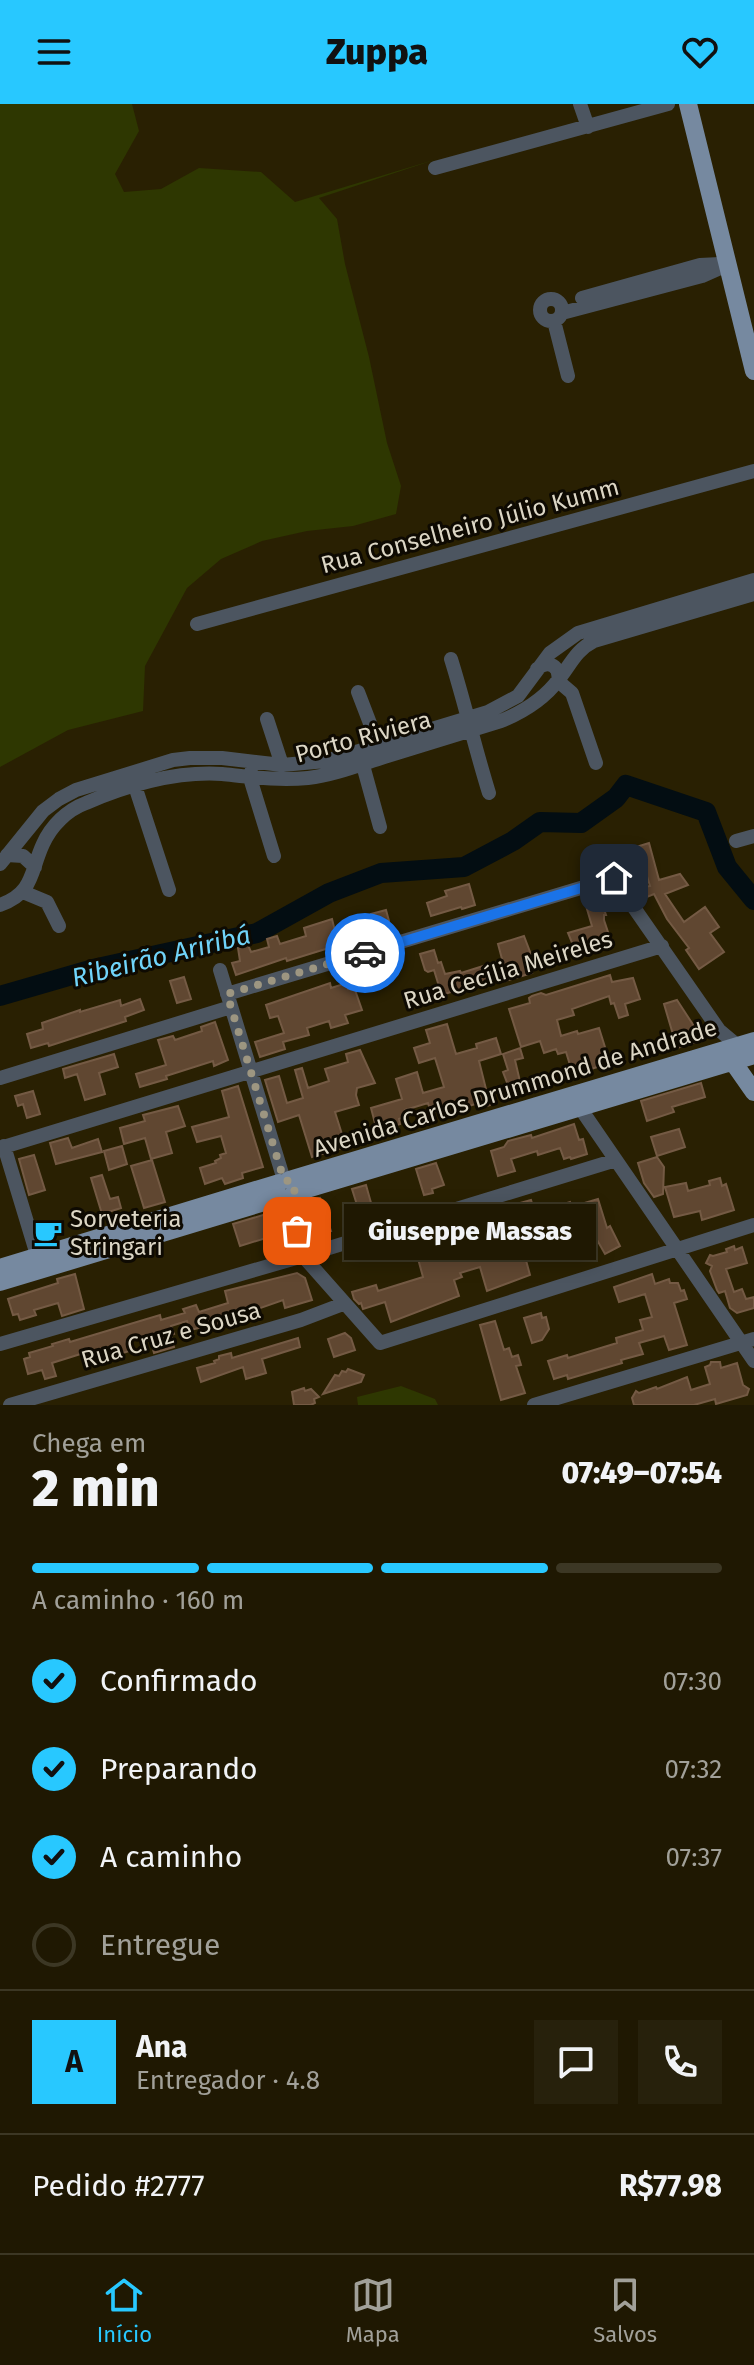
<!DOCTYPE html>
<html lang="pt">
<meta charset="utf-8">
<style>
body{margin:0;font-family:"Fira Sans",sans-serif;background:#27210c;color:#f1f3f6;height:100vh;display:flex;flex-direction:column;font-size:30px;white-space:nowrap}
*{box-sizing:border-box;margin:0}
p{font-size:26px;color:#a1a099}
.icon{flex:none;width:44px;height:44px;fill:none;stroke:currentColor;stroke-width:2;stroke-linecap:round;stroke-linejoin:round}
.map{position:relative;height:1301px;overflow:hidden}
.sheet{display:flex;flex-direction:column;background:#1f1802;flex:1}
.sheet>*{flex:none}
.pin{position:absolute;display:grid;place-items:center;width:68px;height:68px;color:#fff;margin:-34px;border-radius:16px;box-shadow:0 4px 12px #0006}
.courier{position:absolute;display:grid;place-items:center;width:80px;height:80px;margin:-40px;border:6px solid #1a73e8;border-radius:50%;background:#fff;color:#222;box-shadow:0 2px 10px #0007}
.bubble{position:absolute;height:56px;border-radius:0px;background:#1f1802;box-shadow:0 4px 20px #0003,0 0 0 2px #3c3724;font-size:26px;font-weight:800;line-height:56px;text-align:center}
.head em{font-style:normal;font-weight:800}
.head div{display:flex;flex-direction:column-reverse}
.head{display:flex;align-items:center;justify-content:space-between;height:136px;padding:0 32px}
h1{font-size:52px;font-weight:800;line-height:60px}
.bar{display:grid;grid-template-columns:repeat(4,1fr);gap:12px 8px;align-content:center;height:96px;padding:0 32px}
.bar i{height:10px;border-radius:6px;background:#3c3724}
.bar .on{background:#28c8ff}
.bar p{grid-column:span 4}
.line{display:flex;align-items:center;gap:20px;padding:0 32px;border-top:2px solid #3c3724}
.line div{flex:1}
.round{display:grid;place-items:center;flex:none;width:84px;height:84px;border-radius:0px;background:#27210c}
ol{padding:0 32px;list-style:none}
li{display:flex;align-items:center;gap:24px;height:88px}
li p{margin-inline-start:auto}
li .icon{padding:8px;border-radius:50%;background:#28c8ff;color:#111;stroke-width:4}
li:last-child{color:#a1a099}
li i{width:44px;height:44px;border:4px solid #3c3724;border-radius:50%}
header{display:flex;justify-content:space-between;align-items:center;height:104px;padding:0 32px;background:#28c8ff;color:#111;font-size:36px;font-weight:800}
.tabs{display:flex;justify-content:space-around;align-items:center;height:112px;border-top:2px solid #3c3724;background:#1f1802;font-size:22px;color:#a1a099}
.tabs a{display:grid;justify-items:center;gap:4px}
.tabs .on{color:#28c8ff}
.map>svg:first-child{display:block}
.green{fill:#2e3701}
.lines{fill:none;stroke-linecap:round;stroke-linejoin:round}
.river{stroke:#030d12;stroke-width:20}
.building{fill:#604731;stroke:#745a44;stroke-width:2}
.minor{stroke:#4c5560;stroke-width:14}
.major{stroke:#7689a0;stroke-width:18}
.done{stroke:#9d9681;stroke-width:8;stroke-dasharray:0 14.4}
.route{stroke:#1a73e8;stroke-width:10}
.labels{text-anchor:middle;stroke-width:6;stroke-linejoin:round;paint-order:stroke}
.street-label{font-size:24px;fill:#dcd6c5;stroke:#0e0a02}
.poi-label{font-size:24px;fill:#dcd6c5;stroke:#0e0a02;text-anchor:start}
.water-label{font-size:26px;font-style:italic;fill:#70d4fa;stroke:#0e0a02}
</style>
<header><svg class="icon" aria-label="menu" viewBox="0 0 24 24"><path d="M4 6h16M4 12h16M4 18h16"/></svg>Zuppa<svg class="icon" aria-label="heart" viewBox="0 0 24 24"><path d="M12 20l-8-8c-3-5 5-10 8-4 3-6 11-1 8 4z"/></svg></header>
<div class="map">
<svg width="754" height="1301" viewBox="0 0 754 1301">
<rect width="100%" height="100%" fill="#292002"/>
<path class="green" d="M0 0H132L139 27 115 70 124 88 161 85 199 64 261 68 295 98 437 55 319 94 337 115 345 160 369 253 387 339 401 382 396 410 353 422 307 427 262 437 221 455 187 484 145 562 143 607 68 626 0 663Z
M401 1282 435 1295 438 1301H358L357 1293Z"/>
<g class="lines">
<path class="river" d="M0 892 93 865 257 829 329 789 381 769 464 763 513 737 540 718 581 719 616 694 626 681 706 708 727 763 754 796"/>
</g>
<path class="building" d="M649 739 659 776 680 770 688 781 665 790 684 818 705 803 719 823 710 829 724 848 699 865 686 846 689 844 667 815 654 790 647 793 644 783 650 782 642 756 637 758 633 744Z
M469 780 475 801 462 805 461 803 431 812 427 799 447 792 445 787Z
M599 790 606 811H604V816L612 840 577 851 568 829 592 822 584 795Z
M386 806 389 817 381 820 382 823 367 828 370 835 346 842 345 839 287 857 286 854 236 871 232 859 240 857 238 844 248 841 251 848 269 843 267 835 277 832 280 840 306 832 304 824 332 815 335 827 373 816 371 810Z
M524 832 535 861 530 863 532 869 505 877 503 871 445 890 441 889 434 866 428 868 425 866 420 850 434 846 438 859 441 858 445 870 460 867 461 869 499 857 502 855 498 840Z
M610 871 612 878 633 874 640 895 625 900 628 911 619 914 614 899 611 900 609 892 572 905 574 911 557 916 561 932 577 927 578 930 599 924 610 959 591 965 592 969 574 974 566 948 558 950 556 945 544 949 540 937 521 943 509 905 530 899 529 894 532 892 541 889 546 891Z
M184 873 191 895 177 899 170 877Z
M330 879 331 884 347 879 348 885 354 883 362 906 345 911 348 919 331 924 329 917 307 924 309 931 283 938 285 945 260 953 255 938 284 929 278 912 270 914 266 901Z
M140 895 144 906 125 913 126 917 49 942 48 939 31 944 27 930 43 925 42 919 80 906V908L120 896 121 902Z
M677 896 703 936 677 944 664 900Z
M215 918 228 956 214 962 213 957 166 972 167 975 140 983 136 970 166 961 158 936 173 932 175 936 202 927 201 923Z
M447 920 456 950 477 944 476 940 496 934 501 950 479 957 490 1001 480 1004 479 999 455 1006 454 1002 431 1009 428 999 405 1006 407 1012 399 1015 400 1020 377 1027 371 1004 402 995 396 975 417 968 423 989 444 983 435 954 419 959 414 944 430 939 426 926Z
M520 944 523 954 515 956 522 986 511 989 503 968 508 966 503 950Z
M360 946 375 979 357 984 356 991 359 1001 335 1008 346 1043 312 1053 299 1011 278 1018 265 976 279 972 287 999 303 994 295 966 302 964 308 984 329 977 325 965 348 958 346 950Z
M114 950 118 963 99 969 105 990 85 996 77 970 65 974 63 965Z
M701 979 705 993 672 1003 674 1008 647 1017 641 997Z
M238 982 263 1063 242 1069 243 1074 225 1080 222 1074 205 1080 200 1064 216 1059 215 1057 221 1054 220 1051 226 1049 221 1032 197 1038 192 1023 229 1013 222 987Z
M33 987 40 1010 27 1014 23 1000 18 1002 15 992Z
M178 1002 185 1022 166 1028 172 1049 151 1055 145 1034 124 1040 120 1024 145 1017 143 1011Z
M574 1020 579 1036 583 1035 587 1050 571 1055 570 1053 564 1055 560 1044 538 1051 537 1047 511 1055 515 1067 498 1072 491 1047 504 1043 508 1037 531 1031 532 1034Z
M679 1025 685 1043 657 1052 651 1033Z
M68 1034 72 1044 98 1035 102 1048 56 1060 50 1039Z
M122 1042 127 1060 109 1066 104 1047Z
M34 1051 45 1086 29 1091 19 1055Z
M657 1053 664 1063 663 1090 654 1093 644 1079 638 1059Z
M152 1056 165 1098 144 1104 131 1062Z
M436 1059 444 1081 432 1085 433 1089 424 1091 416 1065Z
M102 1071 110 1095 118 1093 121 1104 102 1110 91 1074Z
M720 1074 722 1082 726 1080 734 1106 702 1116 700 1107 674 1113 665 1083 686 1079 688 1087 710 1081 709 1077Z
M366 1081 375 1113 362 1117 352 1085Z
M320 1094 331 1127 314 1132 303 1099Z
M598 1095 607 1124 610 1122 620 1142 605 1150 592 1127 588 1129 584 1119 556 1128 554 1120 533 1127 531 1123 506 1130 513 1152 524 1149 530 1171 487 1187 480 1163 460 1169 462 1173 454 1176 459 1192 391 1218 385 1198 363 1205 361 1199 359 1200 354 1195 352 1188 376 1181 378 1187 423 1173 417 1151 409 1153 403 1133 435 1124 437 1129 445 1126 446 1130 452 1128V1130L480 1122 478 1115 503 1107 502 1104 531 1096 535 1109 570 1098 571 1103Z
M273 1108 279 1130 240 1142 233 1120Z
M734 1142 735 1146 742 1143 747 1159 726 1165 734 1188 742 1185 746 1195 754 1193V1204L737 1209 730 1204 725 1187 719 1189 717 1186 710 1167 712 1162 706 1159 710 1151 713 1152 727 1148 726 1145Z
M297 1169 305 1174 312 1196 285 1204 283 1196 229 1215V1217L190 1226 187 1217 171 1222 174 1230 171 1231 174 1243 154 1249 149 1231 126 1238 129 1247 110 1253 108 1247 89 1252 87 1248 52 1259 56 1272 45 1275 42 1266 28 1270 24 1255 30 1253 29 1249 53 1242 52 1240 69 1235 70 1238 160 1211 161 1216 185 1209 183 1205 196 1201 199 1208 228 1199 225 1187Z
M75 1170 84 1205 62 1212 58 1199 34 1206 36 1211 20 1216 18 1210 13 1211 8 1195 58 1179 57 1175Z
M652 1170 655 1180 669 1175 670 1179H678L681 1187 684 1186 687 1195 674 1199 687 1241 669 1246 664 1232 639 1239 643 1250 621 1256 622 1259 568 1275 567 1271 554 1275 548 1257 567 1251 568 1254 617 1239 616 1234 643 1226 640 1216 652 1213 645 1190 619 1198 614 1183Z
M541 1209 542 1214 546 1213 549 1225 542 1236 532 1239 524 1214Z
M495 1217 504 1246 509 1244 512 1253 518 1251 521 1261 516 1262 525 1289 501 1296 480 1221Z
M345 1229 351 1234 355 1246 334 1253 328 1235Z
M298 1234 300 1243 262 1255 266 1269 246 1275 243 1263 201 1278 197 1264 215 1259 214 1257 219 1255V1252L231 1249 232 1254Z
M711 1258H720L721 1264 737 1259 743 1281 749 1285 747 1291 716 1300 715 1295 694 1301H634L632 1294 636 1287 639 1289 656 1283 657 1285 687 1273 691 1286 710 1280 705 1263 710 1261Z
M348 1265 364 1271 361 1278 323 1290 335 1271 339 1272 342 1267 346 1268Z
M304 1284 305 1287 311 1285 319 1293 314 1295 315 1299 311 1301H294L292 1288Z"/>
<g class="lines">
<path class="minor" d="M580 0 588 23
M435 64 668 0
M582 194 700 161 720 160
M540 206a11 11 0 1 1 22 0a11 11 0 1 1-22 0Z
M562 209 702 172 729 160
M554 217 568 272
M197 520 754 367
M451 555C465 600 475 644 489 689
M537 565C548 555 561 562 558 577L572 589 596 659
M358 588 381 648
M267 615 282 661
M361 654 380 723
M251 668 250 674 274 752
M135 682 169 786
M736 737 754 732
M596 749 719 926 738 942
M7 751 23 752 35 763
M0 760 43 707 59 695 76 686 173 656 190 654H222L282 661 326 657 488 608 518 592 550 549 578 529 754 476
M23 788 47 798 59 822
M0 801C34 789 30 768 43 740 51 722 67 706 86 699 128 681 177 667 222 670 251 673 279 677 308 674 334 671 359 661 384 653 423 641 462 629 501 617 523 608 545 594 559 575 571 560 576 546 594 537L754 490
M220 866 284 1076
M227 890 614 774
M0 974 231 903
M574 995 754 1257
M4 1042 40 1161
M0 1044 662 842
M289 1094 303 1152 380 1239 754 1121
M0 1240 303 1152 616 1056
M10 1301 301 1216 343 1200
M534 1301 754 1235"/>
<path class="major" d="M688 0 754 267
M726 948 754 988
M289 1076 754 937
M294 1089 754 951
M0 1164 279 1079
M0 1178 281 1093"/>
</g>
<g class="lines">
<path class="done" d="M297 1127 289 1094 294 1089 295 1083 292 1078 284 1076 227 890 365 849"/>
<path class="route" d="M365 849 614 774"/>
</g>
<defs>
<symbol id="cafe-bare" viewBox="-9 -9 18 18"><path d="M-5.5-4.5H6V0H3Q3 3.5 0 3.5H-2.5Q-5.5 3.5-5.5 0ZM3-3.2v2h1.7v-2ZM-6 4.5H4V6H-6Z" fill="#28c8ff" stroke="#0e0a02" stroke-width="2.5" paint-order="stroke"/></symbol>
</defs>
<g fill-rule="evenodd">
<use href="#cafe-bare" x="28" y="1109" width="40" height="40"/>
</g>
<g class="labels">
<g class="street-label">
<text transform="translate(470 422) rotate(-15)" y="8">Rua Conselheiro Júlio Kumm</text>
<text transform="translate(363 633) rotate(-15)" y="8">Porto Riviera</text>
<text transform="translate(508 866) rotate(-17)" y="8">Rua Cecília Meireles</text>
<text transform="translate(515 984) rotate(-17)" y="8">Avenida Carlos Drummond de Andrade</text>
<text transform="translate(171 1231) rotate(-16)" y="8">Rua Cruz e Sousa</text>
</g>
<g class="poi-label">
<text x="70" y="1123">Sorveteria<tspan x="70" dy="28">Stringari</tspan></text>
</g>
<g class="water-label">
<text transform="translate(161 852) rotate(-14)" y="9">Ribeirão Ariribá</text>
</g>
</g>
</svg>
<div class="pin" style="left:297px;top:1127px;background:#ea580c"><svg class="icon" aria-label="bag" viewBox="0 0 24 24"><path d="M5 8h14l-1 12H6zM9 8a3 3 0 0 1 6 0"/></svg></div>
<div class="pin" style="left:614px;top:774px;background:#1f2937"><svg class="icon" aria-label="home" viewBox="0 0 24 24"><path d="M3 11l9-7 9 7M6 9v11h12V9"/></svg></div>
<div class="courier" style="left:365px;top:849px"><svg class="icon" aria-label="car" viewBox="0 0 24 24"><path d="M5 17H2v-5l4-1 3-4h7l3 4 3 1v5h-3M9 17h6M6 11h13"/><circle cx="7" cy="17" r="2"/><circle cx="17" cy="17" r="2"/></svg></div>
<div class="bubble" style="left:344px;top:1100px;width:252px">Giuseppe Massas</div>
</div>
<section class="sheet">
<div class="head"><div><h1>2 min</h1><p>Chega em</p></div><em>07:49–07:54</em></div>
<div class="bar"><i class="on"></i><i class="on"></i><i class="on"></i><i></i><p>A caminho · 160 m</p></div>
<ol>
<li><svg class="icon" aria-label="check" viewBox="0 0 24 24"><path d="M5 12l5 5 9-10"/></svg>Confirmado<p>07:30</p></li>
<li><svg class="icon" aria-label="check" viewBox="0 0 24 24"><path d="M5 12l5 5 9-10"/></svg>Preparando<p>07:32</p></li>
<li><svg class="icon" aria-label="check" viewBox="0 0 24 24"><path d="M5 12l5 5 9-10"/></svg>A caminho<p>07:37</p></li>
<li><i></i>Entregue</li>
</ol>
<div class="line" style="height:144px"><b class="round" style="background:#28c8ff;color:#111">A</b><div><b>Ana</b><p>Entregador · 4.8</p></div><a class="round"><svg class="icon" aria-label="chat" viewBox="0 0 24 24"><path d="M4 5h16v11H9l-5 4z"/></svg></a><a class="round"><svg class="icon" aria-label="phone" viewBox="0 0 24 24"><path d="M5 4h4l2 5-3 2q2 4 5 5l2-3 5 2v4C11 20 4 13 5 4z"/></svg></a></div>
<div class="line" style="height:104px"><div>Pedido #2777</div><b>R$77.98</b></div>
</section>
<nav class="tabs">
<a class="on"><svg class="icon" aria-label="home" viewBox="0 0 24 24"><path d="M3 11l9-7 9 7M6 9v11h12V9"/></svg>Início</a>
<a><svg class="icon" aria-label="map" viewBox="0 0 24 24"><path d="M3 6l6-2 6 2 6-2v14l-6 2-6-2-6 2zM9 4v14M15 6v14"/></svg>Mapa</a>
<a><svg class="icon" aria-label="saved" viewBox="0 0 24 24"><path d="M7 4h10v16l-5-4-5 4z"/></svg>Salvos</a>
</nav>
